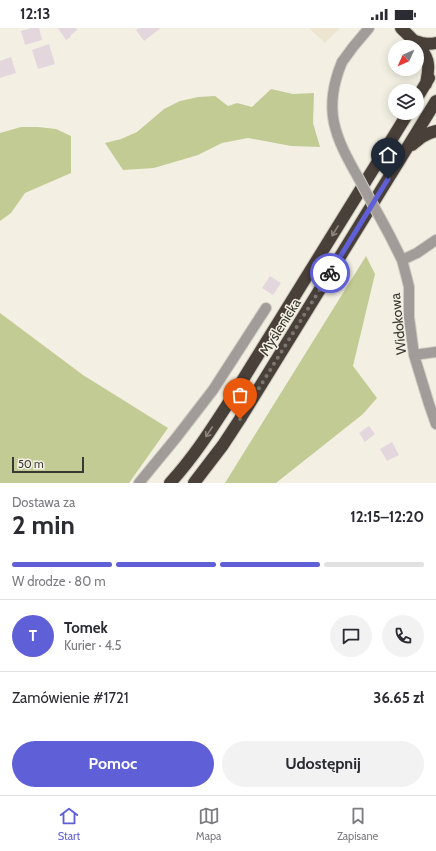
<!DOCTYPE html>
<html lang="pl">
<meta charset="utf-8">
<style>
body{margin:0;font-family:Cabin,sans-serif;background:#f2f2f3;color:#2b2b33;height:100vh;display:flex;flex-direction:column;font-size:15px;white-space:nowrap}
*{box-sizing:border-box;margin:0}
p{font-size:13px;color:#7c7c81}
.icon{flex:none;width:22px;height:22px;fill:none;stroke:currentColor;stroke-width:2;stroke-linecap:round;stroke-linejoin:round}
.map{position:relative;height:455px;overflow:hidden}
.details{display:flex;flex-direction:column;background:#fff;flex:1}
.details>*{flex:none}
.needle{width:26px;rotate:225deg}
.controls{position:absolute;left:388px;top:12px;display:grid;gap:8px}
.controls a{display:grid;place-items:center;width:36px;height:36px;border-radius:50%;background:#fff;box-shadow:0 2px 10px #0003;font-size:20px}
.scale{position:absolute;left:12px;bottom:10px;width:72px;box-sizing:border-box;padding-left:4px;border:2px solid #393833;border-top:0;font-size:11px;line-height:14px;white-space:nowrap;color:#393833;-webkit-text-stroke:3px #f3f0e3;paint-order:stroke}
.pin{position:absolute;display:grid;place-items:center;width:34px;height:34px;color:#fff;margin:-41px -17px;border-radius:50% 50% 50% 0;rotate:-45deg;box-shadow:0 0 4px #0007}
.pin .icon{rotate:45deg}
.courier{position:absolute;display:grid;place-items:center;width:40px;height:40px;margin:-20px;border:3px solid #5f5fd7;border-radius:50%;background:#fff;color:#222;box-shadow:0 1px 5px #0007}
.head em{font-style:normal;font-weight:800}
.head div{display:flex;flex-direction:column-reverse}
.head{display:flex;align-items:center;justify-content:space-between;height:68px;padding:0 12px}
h1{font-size:26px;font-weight:800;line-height:30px}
.bar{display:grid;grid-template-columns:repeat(4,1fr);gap:6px 4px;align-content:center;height:48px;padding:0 12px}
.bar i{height:5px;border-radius:3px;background:#e1e1e2}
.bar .selected{background:#5f5fd7}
.bar p{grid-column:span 4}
.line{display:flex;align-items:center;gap:10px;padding:0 12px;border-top:1px solid #e1e1e2}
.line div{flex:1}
.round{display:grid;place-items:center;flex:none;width:42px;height:42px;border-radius:21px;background:#f2f2f3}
.button{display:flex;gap:8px;margin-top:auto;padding:8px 12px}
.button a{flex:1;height:46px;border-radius:24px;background:#5f5fd7;color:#fff;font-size:16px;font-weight:800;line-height:46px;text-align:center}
.button a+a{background:#f2f2f3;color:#2b2b33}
.status{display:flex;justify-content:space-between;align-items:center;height:28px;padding:0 20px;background:#fff;direction:ltr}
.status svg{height:11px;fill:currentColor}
.menu{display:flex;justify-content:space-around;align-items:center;height:56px;border-top:1px solid #e1e1e2;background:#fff;font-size:11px;color:#7c7c81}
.menu a{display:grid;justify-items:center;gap:2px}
.menu .selected{color:#5f5fd7}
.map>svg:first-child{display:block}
.industrial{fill:#eee5d0}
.green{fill:#c3cb95}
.building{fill:#e4d6dd}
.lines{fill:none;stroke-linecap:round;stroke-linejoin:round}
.minor-casing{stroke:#cecbc0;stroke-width:12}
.highway-casing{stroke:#cecbc0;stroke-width:14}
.minor{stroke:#a19c99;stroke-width:10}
.highway{stroke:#4a403a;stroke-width:12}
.minor-bridge-casing{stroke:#cecbc0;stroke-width:12;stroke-linecap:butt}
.minor-bridge{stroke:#a19c99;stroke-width:10}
.oneway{stroke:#8e867e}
.done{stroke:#7a7871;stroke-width:4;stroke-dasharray:0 7.2}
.route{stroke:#5f5fd7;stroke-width:5}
.labels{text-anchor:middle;stroke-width:3;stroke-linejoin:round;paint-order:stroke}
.street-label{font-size:14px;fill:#393833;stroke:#f3f0e3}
</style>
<div class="status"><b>12:13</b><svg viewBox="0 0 49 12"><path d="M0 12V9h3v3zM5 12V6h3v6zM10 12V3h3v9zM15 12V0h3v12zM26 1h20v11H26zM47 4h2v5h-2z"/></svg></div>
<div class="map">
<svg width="436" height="455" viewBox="0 0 436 455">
<rect width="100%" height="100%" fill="#f3f0e3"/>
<path class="industrial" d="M309 0H340L325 15Z"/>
<path class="green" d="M271 61 293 66 314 65 313 95 320 119 291 118 248 110 222 115 198 127 154 140 123 142 105 115 121 111 137 104 164 81 180 73 198 69 215 68 228 78 237 75 252 79Z
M21 99H38L56 101 71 108V145L25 165 11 185 0 193V105Z
M366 228 375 246 353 338 377 370 363 386 276 455H225Z
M0 285 83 347 168 400 129 455H0Z"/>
<path class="building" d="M31 0H39L42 12 25 17 21 3Z
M58 0H76L77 2 70 8 71 9 66 12Z
M139 0H161L144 13 136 2Z
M49 16 55 36 38 41 32 22Z
M11 29 16 45 0 50V33Z
M270 248 281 255 273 267 262 260Z
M369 398 375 406 365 414 359 405Z
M392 414 399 427 387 433 380 421Z"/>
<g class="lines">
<defs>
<path id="minor" d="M342 34 353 19 369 0
M390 208 402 232 406 247 409 259V289L414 327 429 376 436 396
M402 232 417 225 436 212
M414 327 436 324
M139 455 176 410 213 362 266 280"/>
<path id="highway" d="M401 0C410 9 427 23 428 36 429 43 427 49 426 56
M413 12C421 15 427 17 436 15
M417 70 429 50
M412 117C419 111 426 105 436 103
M170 455C193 430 211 402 229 374L408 85
M194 455 223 417 240 391 436 73"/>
</defs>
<use href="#minor" class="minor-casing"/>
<use href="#highway" class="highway-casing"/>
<use href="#minor" class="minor"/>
<use href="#highway" class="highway"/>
<defs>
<path id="minor-bridge" d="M342 34C322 82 335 109 359 151 369 170 380 189 390 208"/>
</defs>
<use href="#minor-bridge" class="minor-bridge-casing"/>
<use href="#minor-bridge" class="minor-bridge"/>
</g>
<defs><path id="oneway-shaft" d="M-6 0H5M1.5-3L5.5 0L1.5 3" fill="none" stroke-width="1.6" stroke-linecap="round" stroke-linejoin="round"/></defs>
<g class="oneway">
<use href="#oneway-shaft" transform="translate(335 203) rotate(122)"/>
<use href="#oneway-shaft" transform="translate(209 404) rotate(124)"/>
</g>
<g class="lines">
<path class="done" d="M240 391 330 245"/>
<path class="route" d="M330 245 388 151"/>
</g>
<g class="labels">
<g class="street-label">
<text transform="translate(398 296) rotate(-96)" y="5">Widokowa</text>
<text transform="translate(280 299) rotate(-58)" y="5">Myślenicka</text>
</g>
</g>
</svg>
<div class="controls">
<a><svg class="needle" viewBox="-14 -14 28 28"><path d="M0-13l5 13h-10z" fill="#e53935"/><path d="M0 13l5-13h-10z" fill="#7c7c81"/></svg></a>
<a><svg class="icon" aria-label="layers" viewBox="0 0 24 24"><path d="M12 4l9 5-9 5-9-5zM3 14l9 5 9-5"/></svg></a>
</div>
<div class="scale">50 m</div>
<div class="pin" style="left:240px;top:391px;background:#ea580c"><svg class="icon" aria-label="bag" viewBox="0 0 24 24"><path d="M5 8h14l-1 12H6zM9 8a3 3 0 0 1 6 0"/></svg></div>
<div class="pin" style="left:388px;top:151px;background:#1f2937"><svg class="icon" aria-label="home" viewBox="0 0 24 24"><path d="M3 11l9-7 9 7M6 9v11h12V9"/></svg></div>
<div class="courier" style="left:330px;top:245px"><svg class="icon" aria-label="bike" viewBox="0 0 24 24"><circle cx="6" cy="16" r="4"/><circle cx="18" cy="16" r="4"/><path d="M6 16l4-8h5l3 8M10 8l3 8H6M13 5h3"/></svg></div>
</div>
<section class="details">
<div class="head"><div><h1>2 min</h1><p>Dostawa za</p></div><em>12:15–12:20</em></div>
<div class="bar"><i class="selected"></i><i class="selected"></i><i class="selected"></i><i></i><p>W drodze · 80 m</p></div>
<div class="line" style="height:72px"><b class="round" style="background:#5f5fd7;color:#fff">T</b><div><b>Tomek</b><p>Kurier · 4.5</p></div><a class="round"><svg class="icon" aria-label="chat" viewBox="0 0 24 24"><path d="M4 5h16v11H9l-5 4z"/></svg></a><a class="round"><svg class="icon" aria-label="phone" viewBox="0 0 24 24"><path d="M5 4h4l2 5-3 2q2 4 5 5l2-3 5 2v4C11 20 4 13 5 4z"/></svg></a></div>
<div class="line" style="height:52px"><div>Zamówienie #1721</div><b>36.65 zł</b></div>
<div class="button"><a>Pomoc</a><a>Udostępnij</a></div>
</section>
<nav class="menu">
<a class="selected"><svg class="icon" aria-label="home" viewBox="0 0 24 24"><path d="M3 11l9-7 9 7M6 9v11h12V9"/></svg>Start</a>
<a><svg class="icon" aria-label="map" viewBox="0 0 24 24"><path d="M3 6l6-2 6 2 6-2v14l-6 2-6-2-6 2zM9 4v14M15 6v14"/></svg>Mapa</a>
<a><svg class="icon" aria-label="saved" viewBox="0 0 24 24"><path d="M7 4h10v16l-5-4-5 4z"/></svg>Zapisane</a>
</nav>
